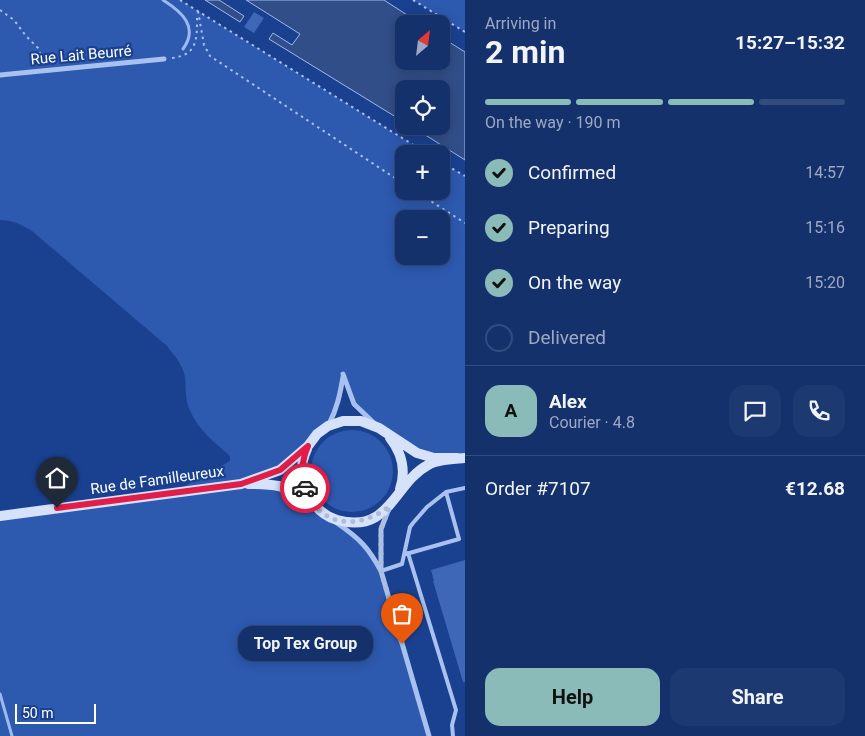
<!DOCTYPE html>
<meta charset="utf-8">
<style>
body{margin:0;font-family:Roboto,sans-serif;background:#1d3972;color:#f1f3f6;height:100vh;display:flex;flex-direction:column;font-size:19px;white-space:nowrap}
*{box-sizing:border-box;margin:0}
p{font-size:16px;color:#9da9c2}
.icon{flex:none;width:28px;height:28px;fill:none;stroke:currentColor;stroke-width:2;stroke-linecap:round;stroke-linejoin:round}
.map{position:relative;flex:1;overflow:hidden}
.details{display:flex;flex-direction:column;background:#14316c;width:400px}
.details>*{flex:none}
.needle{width:32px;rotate:28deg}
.tools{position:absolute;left:395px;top:15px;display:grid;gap:10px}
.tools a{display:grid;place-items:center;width:55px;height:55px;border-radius:10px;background:#14316c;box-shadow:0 2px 12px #0003,0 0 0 1px #334c7f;font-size:25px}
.scale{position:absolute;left:15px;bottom:12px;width:81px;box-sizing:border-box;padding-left:5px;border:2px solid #fff;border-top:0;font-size:14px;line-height:18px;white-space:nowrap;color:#fff;-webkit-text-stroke:4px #1a4190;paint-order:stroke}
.pin{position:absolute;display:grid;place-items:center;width:42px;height:42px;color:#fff;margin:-51px -21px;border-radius:50% 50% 50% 0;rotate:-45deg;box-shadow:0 0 5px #0007}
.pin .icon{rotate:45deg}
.courier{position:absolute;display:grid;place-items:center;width:50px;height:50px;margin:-25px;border:4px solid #e11d48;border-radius:50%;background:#fff;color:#222;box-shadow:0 1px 6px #0007}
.bubble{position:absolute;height:35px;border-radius:15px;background:#14316c;box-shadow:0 2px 12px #0003,0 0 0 1px #334c7f;font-size:16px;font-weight:700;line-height:35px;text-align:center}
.headline em{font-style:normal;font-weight:700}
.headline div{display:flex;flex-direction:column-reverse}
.headline{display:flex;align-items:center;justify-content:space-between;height:85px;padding:0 20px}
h1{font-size:32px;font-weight:700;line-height:38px}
.bar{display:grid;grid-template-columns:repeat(4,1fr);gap:8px 5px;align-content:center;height:60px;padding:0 20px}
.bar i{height:6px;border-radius:4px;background:#334c7f}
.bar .current{background:#8bbbb9}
.bar p{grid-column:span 4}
.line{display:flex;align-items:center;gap:12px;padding:0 20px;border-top:1px solid #334c7f}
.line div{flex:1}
.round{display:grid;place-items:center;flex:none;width:52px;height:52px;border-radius:15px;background:#1d3972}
ol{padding:0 20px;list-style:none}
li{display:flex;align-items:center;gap:15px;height:55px}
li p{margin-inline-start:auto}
li .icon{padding:5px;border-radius:50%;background:#8bbbb9;color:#111;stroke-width:4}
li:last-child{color:#9da9c2}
li i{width:28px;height:28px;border:2px solid #334c7f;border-radius:50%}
.action{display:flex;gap:10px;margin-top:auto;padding:10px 20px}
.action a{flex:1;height:58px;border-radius:15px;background:#8bbbb9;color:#111;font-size:20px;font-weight:700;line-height:58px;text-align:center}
.action a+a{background:#1d3972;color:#f1f3f6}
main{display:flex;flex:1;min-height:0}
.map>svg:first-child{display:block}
.green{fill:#2d59af;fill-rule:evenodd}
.water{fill:#324e89;stroke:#9bbaf1}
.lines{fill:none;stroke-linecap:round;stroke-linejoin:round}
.stream{stroke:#9bbaf1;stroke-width:3}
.building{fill:#3e67b7}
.path{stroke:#a8c1ef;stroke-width:2;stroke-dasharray:2.5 4;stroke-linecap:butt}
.lane{stroke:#a8c1ef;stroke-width:4}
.street{stroke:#a8c1ef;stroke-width:5}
.secondary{stroke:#d6e2fa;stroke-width:10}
.done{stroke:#afbcd8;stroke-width:5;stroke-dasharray:0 9}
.route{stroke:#e11d48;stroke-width:6}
.labels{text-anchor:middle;stroke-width:4.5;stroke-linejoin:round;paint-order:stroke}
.street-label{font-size:15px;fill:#fff;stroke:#1a4190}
</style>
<main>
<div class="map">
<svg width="465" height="736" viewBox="0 0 465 736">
<rect width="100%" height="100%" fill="#1a4190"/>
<path class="green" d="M0 0H180L428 154H404V191H441V162L465 176V458H434L388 435 354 404 344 376 328 426 292 460 243 483 294 489 352 533 381 571 429 736H0V516L172 493 230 461V456C214 442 197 429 189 408 185 398 186 388 185 377 183 365 174 355 167 346L32 231C22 225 13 220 0 220ZM404 219H441V256H404Z
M413 0H465V32Z
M311 471a41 41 0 1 1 82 0a41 41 0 1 1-82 0Z"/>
<path class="water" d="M205 0H219L244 16 240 22Z
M246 0H384L421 24H404V61H441V37L465 52V160L411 126H441V89H404V122L269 39 273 33 292 45 300 34Z"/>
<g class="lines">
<path class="stream" d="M163 0C182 12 199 27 183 49
M0 694 12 736"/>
</g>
<path class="building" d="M254 12 264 18 254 33 244 27Z
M465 560V682H463L433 581H434L431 570Z"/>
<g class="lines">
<path class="path" d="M180 0 428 154
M413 0 465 32
M0 10 14 20 26 36 38 48 44 64
M198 11 204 45 210 56 404 184
M172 58C197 55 197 40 197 18
M441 162 465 176
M415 191 465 223"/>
<path class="lane" d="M408 553 456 710 452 725 453 736
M406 554 459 539 446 492
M381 571 402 564 410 527 413 523 427 507 446 492 465 488"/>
<path class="street" d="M0 75 164 59
M343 374 354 404 375 424
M329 424C337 409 340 394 343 377
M337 523C360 539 368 547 381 571L429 736
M381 568V529L388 511"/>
<path class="secondary" d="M390 438C402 453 406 471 400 489
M307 449C302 460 300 474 304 486 310 501 320 515 337 520 390 535 394 483 428 465 437 459 454 459 465 458
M248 484C273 484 287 485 309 499
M0 516 241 484 280 470 308 446 317 434 328 426 343 421H361L379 428 417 453 434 458H457"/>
</g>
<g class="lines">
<path class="done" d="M305 488C320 528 359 530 390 506L381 529V571L402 644"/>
<path class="route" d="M57 508 241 484 280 470 308 446C302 460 300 473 305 488"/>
</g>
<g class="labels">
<g class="street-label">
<text transform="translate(81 55) rotate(-5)" y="5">Rue Lait Beurré</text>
<text transform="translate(157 480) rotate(-8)" y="5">Rue de Familleureux</text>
</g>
</g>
</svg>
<div class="tools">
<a><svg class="needle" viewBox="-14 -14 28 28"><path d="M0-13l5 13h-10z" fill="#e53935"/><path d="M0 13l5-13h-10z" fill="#9da9c2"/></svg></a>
<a><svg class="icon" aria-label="locate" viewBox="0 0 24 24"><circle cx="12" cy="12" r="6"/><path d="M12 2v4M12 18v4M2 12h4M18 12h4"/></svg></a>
<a>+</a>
<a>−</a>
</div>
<div class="scale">50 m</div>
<div class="pin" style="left:402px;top:644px;background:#ea580c"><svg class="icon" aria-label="bag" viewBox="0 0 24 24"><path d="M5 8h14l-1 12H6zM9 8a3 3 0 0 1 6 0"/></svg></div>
<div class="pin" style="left:57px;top:508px;background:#1f2937"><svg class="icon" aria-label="home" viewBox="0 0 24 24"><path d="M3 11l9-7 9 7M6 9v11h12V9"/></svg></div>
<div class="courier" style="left:305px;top:488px"><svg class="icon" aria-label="car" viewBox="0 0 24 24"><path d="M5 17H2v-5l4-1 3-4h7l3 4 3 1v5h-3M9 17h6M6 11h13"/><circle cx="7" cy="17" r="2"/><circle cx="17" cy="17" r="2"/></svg></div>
<div class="bubble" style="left:238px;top:626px;width:135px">Top Tex Group</div>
</div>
<section class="details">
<div class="headline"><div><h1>2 min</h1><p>Arriving in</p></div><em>15:27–15:32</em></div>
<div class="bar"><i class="current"></i><i class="current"></i><i class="current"></i><i></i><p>On the way · 190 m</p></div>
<ol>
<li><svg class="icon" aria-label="check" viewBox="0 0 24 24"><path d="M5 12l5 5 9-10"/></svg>Confirmed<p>14:57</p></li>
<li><svg class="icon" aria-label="check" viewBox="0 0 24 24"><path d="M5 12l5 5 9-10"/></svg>Preparing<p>15:16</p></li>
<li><svg class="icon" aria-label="check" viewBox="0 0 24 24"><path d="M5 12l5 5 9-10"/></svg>On the way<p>15:20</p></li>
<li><i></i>Delivered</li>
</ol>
<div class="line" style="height:90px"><b class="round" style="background:#8bbbb9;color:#111">A</b><div><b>Alex</b><p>Courier · 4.8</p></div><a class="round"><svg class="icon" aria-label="chat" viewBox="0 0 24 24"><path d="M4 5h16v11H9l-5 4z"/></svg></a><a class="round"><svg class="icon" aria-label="phone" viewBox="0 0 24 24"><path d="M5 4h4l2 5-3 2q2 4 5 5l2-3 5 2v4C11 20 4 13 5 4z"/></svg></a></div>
<div class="line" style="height:65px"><div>Order #7107</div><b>€12.68</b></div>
<div class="action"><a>Help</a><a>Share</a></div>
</section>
</main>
